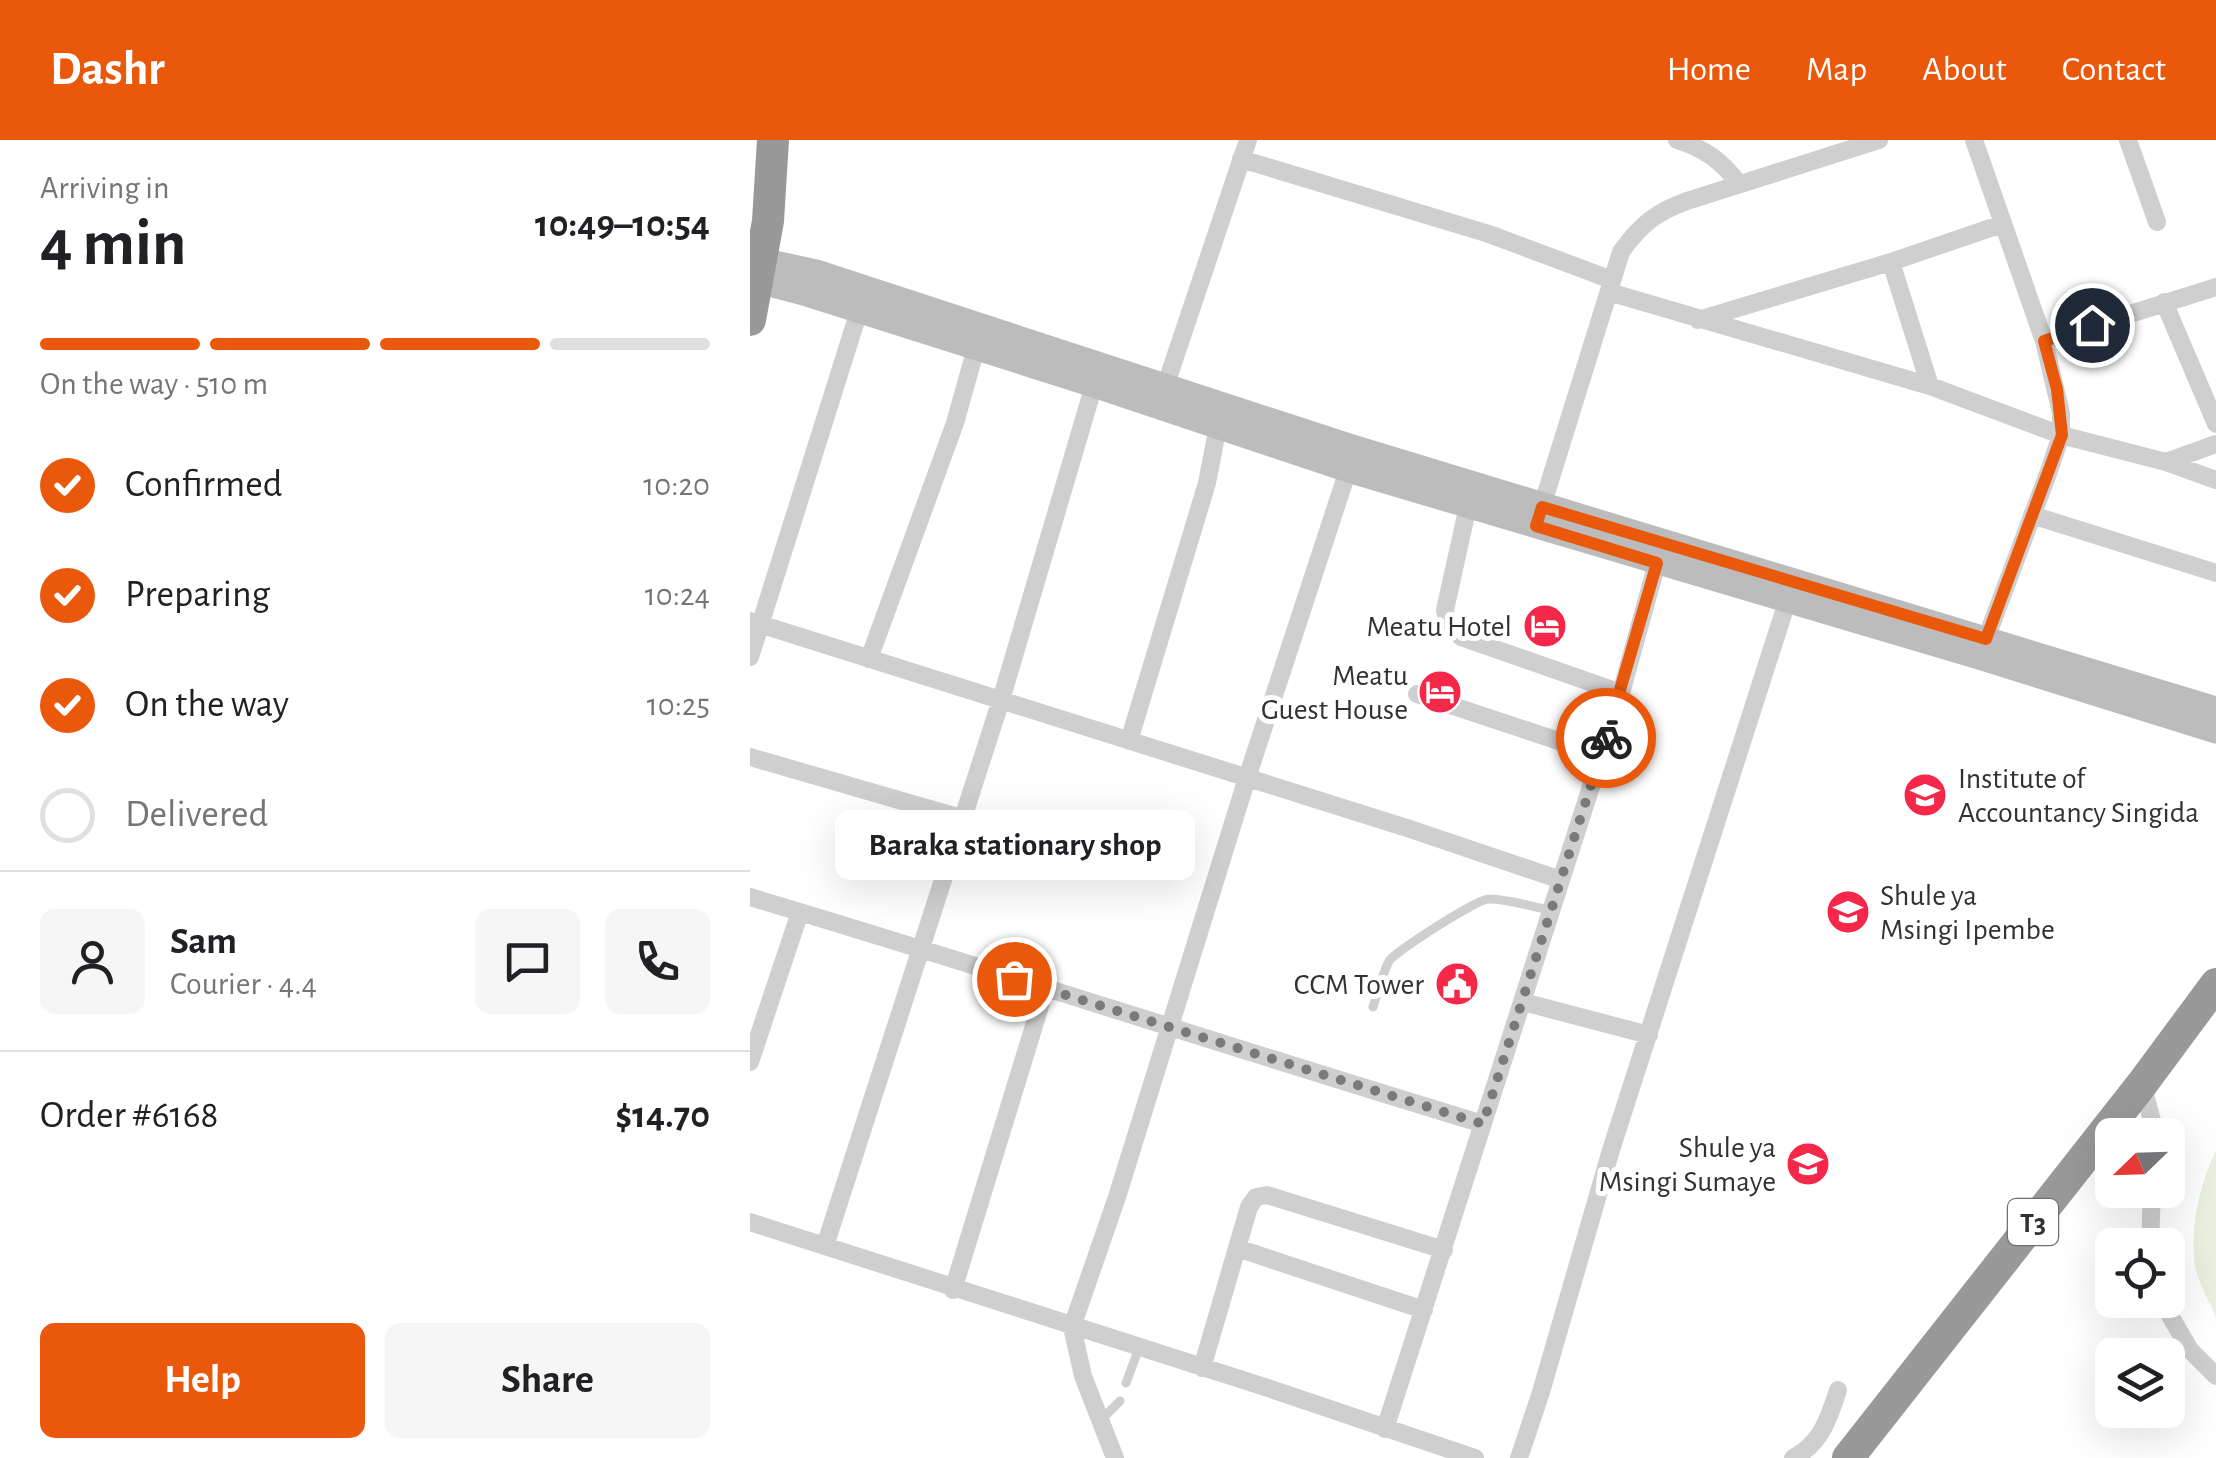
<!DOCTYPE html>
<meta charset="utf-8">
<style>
body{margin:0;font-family:"Alegreya Sans",sans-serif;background:#f6f6f6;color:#202124;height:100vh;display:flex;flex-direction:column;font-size:38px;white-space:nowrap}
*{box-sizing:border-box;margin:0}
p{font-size:32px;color:#757577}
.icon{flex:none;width:55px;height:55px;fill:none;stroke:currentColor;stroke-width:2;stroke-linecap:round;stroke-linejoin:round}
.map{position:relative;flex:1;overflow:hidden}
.details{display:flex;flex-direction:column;background:#fff;width:750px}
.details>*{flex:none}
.needle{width:65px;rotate:247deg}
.fabs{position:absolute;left:1345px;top:978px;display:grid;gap:20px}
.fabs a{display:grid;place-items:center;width:90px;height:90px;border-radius:15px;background:#fff;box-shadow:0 10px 40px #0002;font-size:50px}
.pin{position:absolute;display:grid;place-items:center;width:85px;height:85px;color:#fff;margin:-42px;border:5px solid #fff;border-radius:50%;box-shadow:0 2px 10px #0007}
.courier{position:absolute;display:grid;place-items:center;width:100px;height:100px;margin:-50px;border:8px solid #ea580c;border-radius:50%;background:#fff;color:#222;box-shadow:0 2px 12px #0007}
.bubble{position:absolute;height:70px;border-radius:15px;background:#fff;box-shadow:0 10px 40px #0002;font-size:32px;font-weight:700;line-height:70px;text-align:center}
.head em{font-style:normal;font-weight:700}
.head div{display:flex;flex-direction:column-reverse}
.head{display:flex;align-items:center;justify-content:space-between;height:170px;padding:0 40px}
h1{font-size:65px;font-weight:700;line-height:75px}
.bar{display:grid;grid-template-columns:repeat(4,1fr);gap:15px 10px;align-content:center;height:120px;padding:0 40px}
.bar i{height:12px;border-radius:8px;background:#e0e0e0}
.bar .active{background:#ea580c}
.bar p{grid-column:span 4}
.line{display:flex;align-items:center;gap:25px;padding:0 40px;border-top:2px solid #e0e0e0}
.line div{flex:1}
.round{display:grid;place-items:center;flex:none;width:105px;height:105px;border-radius:15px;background:#f6f6f6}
ol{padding:0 40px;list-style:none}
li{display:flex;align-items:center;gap:30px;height:110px}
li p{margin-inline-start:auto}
li .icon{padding:10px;border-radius:50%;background:#ea580c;color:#fff;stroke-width:4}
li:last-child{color:#757577}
li i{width:55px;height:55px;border:5px solid #e0e0e0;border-radius:50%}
.primary-button{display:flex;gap:20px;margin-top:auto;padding:20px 40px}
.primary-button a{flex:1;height:115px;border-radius:15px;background:#ea580c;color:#fff;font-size:40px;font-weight:700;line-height:115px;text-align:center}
.primary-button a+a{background:#f6f6f6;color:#202124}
header{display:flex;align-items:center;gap:60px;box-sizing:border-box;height:140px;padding:0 50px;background:#ea580c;color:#fff}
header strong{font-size:48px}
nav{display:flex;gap:55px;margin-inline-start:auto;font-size:35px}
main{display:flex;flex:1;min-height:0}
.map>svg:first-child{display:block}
.green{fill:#eaf0e0}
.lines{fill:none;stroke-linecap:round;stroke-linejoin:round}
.lane{stroke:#cfcfcf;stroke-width:9}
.street{stroke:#cfcfcf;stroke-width:18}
.secondary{stroke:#bcbcbc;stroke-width:25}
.highway{stroke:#999;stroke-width:32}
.done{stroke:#7a7a7a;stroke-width:10;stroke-dasharray:0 18}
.route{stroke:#ea580c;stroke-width:12}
.labels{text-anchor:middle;stroke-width:10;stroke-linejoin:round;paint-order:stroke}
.shield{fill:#fff;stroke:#707070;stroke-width:2.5}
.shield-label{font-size:28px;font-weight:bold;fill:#323232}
.poi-label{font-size:30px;fill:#323232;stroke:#fff;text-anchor:end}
</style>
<header>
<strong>Dashr</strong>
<nav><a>Home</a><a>Map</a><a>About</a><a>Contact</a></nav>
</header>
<main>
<section class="details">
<div class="head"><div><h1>4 min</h1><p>Arriving in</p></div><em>10:49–10:54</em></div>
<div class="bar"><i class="active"></i><i class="active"></i><i class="active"></i><i></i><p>On the way · 510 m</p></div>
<ol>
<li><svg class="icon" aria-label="check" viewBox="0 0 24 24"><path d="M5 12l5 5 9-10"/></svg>Confirmed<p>10:20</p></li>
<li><svg class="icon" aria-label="check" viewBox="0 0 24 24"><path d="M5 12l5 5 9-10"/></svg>Preparing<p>10:24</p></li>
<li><svg class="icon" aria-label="check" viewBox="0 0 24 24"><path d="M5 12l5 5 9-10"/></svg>On the way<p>10:25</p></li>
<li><i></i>Delivered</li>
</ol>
<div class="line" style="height:180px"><a class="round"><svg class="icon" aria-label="person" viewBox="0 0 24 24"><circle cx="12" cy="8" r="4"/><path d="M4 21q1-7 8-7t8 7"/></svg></a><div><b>Sam</b><p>Courier · 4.4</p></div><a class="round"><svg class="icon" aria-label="chat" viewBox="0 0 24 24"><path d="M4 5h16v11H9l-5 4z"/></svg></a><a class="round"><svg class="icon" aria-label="phone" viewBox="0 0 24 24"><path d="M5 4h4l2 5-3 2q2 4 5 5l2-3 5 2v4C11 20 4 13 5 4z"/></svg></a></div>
<div class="line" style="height:130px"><div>Order #6168</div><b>$14.70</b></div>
<div class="primary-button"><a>Help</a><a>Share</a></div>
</section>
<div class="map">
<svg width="1466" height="1318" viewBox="0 0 1466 1318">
<rect width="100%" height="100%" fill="#fff"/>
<path class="green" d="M1466 1010V1177C1459 1161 1448 1142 1445 1126 1439 1086 1450 1045 1466 1010Z"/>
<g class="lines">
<path class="lane" d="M623 867C628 852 632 835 639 821 645 812 728 758 739 759 759 759 782 767 802 770
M376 1243 389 1208
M351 1280 370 1261"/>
<path class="street" d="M927 0C955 9 971 20 989 44
M1224 0 1294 201 1311 273V295L1299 331 1233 507
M1378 0 1407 82
M491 19 739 94 862 140
M1141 122 1180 246
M859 152 1180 246 1311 295 1416 322 1466 340
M1414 162 1466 284
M948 180 1141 122 1252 84
M1294 201 1466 147
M412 256 498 0
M1416 322 1466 304
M718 366 695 470 698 485 711 497 871 553
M1282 375 1466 433
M789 376 871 112C890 85 906 72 937 61L1129 0
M0 481 660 689 811 740
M0 517 109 171
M119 519 205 283 226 208
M667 554 851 615
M379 601 457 343 468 286
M0 617 211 678
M0 757C245 830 488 910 733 984
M773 862 899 895
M0 922 50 772
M1392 944 1406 995
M0 1082 518 1248 725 1318
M1400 1105 1402 1050
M75 1106 251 560 344 245
M487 1108 674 1170
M203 1150 295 850
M1411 1160 1440 1210 1466 1236
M452 1228 499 1067 506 1057 517 1055 694 1110
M635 1289 871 553 907 423
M365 1318 333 1236 322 1187 367 1057 497 638 598 330
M769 1318 791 1252 861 1010 1037 462
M1043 1318C1071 1304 1079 1278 1088 1250"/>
<path class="secondary" d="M0 123 11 120 66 132 602 307 1466 569
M0 139 57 154 344 245 598 330 1229 517 1466 591"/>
<path class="highway" d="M0 180 18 81 23 0
M1098 1318 1392 944 1466 844"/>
</g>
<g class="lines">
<path class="done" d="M264 839 733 984 856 598"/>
<path class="route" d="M856 598 907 423 786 386 792 367 1236 499 1312 295 1307 249 1294 201 1342 185"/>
</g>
<defs>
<symbol id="hotel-disc" viewBox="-11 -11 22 22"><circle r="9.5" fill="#f6284a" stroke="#fff"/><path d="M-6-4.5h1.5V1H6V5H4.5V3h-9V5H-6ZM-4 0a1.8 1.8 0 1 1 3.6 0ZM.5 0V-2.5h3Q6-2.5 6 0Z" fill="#fff"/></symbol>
<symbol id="university-disc" viewBox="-11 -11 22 22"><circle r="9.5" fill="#f6284a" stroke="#fff"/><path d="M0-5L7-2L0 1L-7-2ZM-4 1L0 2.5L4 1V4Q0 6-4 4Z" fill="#fff"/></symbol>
<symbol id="school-disc" viewBox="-11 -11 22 22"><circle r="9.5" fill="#f6284a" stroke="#fff"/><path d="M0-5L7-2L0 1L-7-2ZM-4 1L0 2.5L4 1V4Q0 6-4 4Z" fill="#fff"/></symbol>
<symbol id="civic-disc" viewBox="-11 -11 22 22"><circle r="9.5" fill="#f6284a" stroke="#fff"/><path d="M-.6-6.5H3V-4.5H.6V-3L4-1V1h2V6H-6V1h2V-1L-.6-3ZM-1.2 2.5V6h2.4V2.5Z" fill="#fff"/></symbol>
</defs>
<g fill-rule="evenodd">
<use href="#hotel-disc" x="770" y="461" width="50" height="50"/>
<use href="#hotel-disc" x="665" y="527" width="50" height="50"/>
<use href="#university-disc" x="1150" y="630" width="50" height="50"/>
<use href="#school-disc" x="1073" y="747" width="50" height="50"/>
<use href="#civic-disc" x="682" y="819" width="50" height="50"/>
<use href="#school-disc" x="1033" y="999" width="50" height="50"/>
</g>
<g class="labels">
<rect class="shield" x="1258" y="1059" width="50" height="46" rx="8"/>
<g class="shield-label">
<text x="1283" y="1092">T3</text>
</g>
<g class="poi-label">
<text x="762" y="496">Meatu Hotel</text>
<text x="658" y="545">Meatu<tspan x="658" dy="34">Guest House</tspan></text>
<text x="1208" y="648" text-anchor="start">Institute of<tspan x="1208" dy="34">Accountancy Singida</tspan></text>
<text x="1130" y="765" text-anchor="start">Shule ya<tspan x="1130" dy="34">Msingi Ipembe</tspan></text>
<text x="674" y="854">CCM Tower</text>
<text x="1026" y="1017">Shule ya<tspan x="1026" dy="34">Msingi Sumaye</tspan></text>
</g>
</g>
</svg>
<div class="fabs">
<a><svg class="needle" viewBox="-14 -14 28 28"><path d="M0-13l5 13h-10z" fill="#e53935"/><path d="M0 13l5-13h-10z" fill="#757577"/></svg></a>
<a><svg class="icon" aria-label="locate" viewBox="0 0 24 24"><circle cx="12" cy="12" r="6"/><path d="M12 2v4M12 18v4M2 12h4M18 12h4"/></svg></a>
<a><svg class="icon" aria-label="layers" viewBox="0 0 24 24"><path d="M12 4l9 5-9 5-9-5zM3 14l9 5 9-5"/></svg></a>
</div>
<div class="pin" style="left:264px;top:839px;background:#ea580c"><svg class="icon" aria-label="bag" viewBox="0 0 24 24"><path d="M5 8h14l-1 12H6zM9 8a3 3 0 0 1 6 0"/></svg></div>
<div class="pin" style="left:1342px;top:185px;background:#1f2937"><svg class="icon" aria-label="home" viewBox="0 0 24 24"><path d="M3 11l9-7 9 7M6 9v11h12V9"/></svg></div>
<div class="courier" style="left:856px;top:598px"><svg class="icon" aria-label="bike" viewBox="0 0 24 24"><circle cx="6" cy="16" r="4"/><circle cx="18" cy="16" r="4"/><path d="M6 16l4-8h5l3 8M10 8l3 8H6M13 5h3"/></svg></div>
<div class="bubble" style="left:85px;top:670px;width:360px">Baraka stationary shop</div>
</div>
</main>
